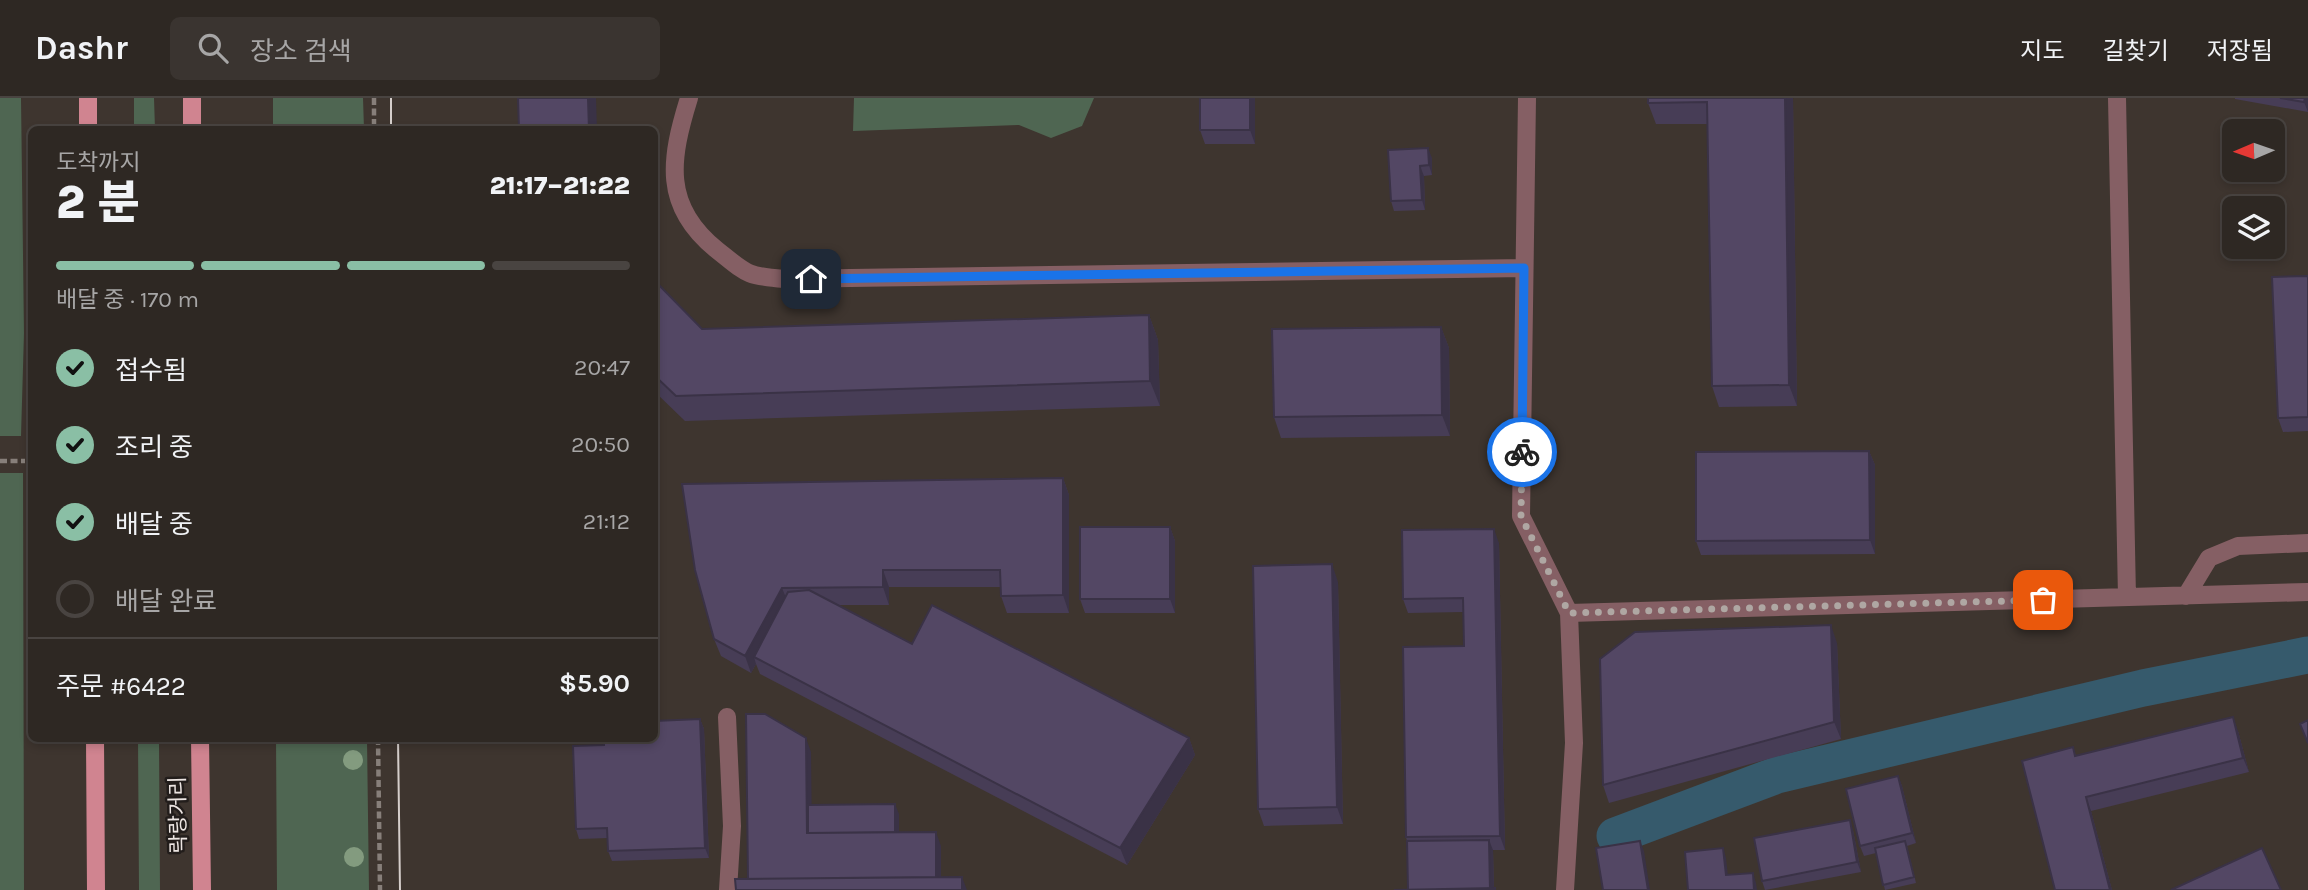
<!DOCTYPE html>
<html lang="ko">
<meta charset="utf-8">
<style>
body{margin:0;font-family:Karla,"Noto Sans KR",sans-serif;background:#3a3430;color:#f1f3f6;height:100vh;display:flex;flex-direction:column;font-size:26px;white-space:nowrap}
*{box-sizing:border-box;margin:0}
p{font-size:23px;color:#a7a6a6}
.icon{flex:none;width:38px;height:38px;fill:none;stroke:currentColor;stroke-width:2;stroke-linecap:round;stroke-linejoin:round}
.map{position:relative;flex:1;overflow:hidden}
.panel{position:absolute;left:28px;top:28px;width:630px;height:616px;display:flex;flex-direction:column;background:#2e2823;border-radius:10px;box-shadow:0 4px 10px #0003,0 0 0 2px #494441}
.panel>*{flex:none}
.needle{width:46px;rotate:268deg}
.controls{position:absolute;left:2222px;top:21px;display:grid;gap:14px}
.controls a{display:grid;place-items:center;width:63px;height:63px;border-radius:10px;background:#2e2823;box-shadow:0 4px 10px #0003,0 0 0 2px #494441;font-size:35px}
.pin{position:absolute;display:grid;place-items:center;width:60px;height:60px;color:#fff;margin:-30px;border-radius:14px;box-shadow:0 4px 10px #0006}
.courier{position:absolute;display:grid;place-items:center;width:70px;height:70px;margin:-35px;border:5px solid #1a73e8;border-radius:50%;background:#fff;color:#222;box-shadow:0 2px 9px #0007}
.head em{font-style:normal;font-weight:800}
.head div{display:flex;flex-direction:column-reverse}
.head{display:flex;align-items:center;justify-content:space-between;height:119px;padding:0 28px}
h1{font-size:46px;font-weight:800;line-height:52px}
.bar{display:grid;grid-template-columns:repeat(4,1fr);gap:10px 7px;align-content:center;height:84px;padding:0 28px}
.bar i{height:9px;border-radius:5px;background:#494441}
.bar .selected{background:#8abfa5}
.bar p{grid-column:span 4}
.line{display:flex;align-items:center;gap:18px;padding:0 28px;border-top:2px solid #494441}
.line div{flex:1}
ol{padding:0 28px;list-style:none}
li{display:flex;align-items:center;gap:21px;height:77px}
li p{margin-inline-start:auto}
li .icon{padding:7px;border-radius:50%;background:#8abfa5;color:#111;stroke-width:4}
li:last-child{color:#a7a6a6}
li i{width:38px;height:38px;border:4px solid #494441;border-radius:50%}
header{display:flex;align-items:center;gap:42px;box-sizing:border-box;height:98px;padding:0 35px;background:#2e2823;border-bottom:2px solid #494441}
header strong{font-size:33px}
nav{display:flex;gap:38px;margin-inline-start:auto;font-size:24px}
.search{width:490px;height:63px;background:#3a3430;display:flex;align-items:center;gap:18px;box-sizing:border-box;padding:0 24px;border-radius:10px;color:#a7a6a6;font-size:26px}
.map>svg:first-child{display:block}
.green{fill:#4f6652}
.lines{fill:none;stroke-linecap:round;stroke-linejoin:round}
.canal{stroke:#365a6c;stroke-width:37}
.path{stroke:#877f7a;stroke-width:4.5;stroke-dasharray:7 3.5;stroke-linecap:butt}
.minor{stroke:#855f64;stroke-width:18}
.major{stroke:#d08490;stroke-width:18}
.tram{stroke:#d5cecb;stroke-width:2}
.tree{fill:#839b7f}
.wall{fill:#473d56}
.shaded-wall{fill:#3a3246}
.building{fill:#534764;stroke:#3a3246;stroke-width:2}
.done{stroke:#afa7a3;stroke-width:7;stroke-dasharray:0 12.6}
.route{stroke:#1a73e8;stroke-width:9}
.labels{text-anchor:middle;stroke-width:5;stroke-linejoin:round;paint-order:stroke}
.street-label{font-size:21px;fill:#ece5e2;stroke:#221d1b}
</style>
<header>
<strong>Dashr</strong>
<div class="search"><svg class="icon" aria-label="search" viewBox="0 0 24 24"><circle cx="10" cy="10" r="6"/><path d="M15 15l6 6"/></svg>장소 검색</div>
<nav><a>지도</a><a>길찾기</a><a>저장됨</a></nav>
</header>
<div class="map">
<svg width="2308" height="792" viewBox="0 0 2308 792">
<rect width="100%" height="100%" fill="#3e352f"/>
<path class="green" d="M0 0H21L24 235 21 338H0Z
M134 0H154L155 31H134Z
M273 0H363L364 31H273Z
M854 0H1094L1082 28 1051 40 1019 27 853 33Z
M0 375H23L24 792H0Z
M138 641H159L160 792H139Z
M276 641H367L369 792H277Z"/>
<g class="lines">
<path class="canal" d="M1615 738 1777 677 2143 590 2308 557"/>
<path class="path" d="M374 0V32
M0 363H25
M378 640 380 792"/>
<path class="minor" d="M689 0C670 61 662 108 717 152 747 176 746 178 784 181L1524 170
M1527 0 1521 418 1569 515 1574 645 1565 792
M2117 0 2127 499
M2186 498 2209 460 2238 448 2308 445
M1569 515 2308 494
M727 619 732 728 728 792"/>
<path class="major" d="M88 0V32
M192 0V32
M95 640 96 792
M200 640 202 792"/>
<path class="tram" d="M391 0V32
M398 640 400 792"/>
</g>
<g class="tree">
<circle cx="353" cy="662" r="10"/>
<circle cx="354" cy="759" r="10"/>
</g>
<path class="wall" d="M1200 0H1255V46H1205L1200 32Z
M1648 0H1793L1797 308 1719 309 1712 288 1708 26H1656L1648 5Z
M2235 0H2308V14L2235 1Z
M1388 52 1432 60V77L1424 78 1425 112 1394 113 1391 103Z
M2308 178V333L2283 334 2278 320Z
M654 182 702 231 1149 217 1158 242 1160 308 685 323 654 293Z
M1441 229 1449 250 1450 338 1281 340 1274 319Z
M1869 353 1875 367V456L1701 457 1696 443Z
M1063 380 1069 397V515H1007L1001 498 1000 489H889V507H838L912 546 1189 640 1195 657 1127 767 760 576 756 566 751 575 721 558 714 541 695 472Z
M1170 429 1175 443V515H1085L1080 501Z
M1499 445 1505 752H1493L1494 790 1408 792 1407 743 1406 739 1464 548 1463 514 1408 515 1403 501Z
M1338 484 1343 726 1264 728 1258 711Z
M1837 545 1841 641 1609 705 1603 687Z
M700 621 704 631 709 760 612 763 608 753V740L579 741 576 731 604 647Z
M2238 633 2249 674 2091 713 2112 792H2055L2073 649 2076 658Z
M1898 678 1902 688 1916 745 1907 748 1916 785 1885 792 1876 755 1864 758 1860 748Z
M1853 732 1861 774 1765 792 1762 783Z"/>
<path class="shaded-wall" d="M588 0H596L597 32H589Z
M1250 0H1255V46L1250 32Z
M1785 0H1793L1797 308 1789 287Z
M2305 0H2308V14L2304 4Z
M1428 50 1432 60V77L1429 67Z
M1420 68 1424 78 1425 112 1422 102Z
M1149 217 1158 242 1160 308 1150 283Z
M1441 229 1449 250 1450 338 1442 317Z
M1869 353 1875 367V456L1870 442Z
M1063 380 1069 397V515L1063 497Z
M1170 429 1175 443V515L1170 501Z
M1494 431 1499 445 1505 752 1500 738Z
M1332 466 1338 484 1343 726 1337 709Z
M883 472 889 489V507L883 489Z
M782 490 789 507 754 559 756 566 751 575 745 558Z
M1831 527 1837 545 1841 641 1834 624Z
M2233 619 2238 633 2249 674 2243 660Z
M700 621 704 631 709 760 705 750Z
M806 640 811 654 812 739 807 735Z
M1189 640 1195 657 1127 767 1120 750Z
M1898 678 1902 688 1916 745 1912 735Z
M2086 699 2091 713 2112 792H2110Z
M895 706 899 716V748L895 738Z
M1850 722 1853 732 1861 774 1857 764Z
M936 734 941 748V792L936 783Z
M1489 742 1493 752 1494 792H1490Z
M1640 743 1644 753 1650 792H1648Z
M1723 750 1726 760 1729 787 1726 777Z
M1753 775 1756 785 1757 792H1754Z
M962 779 967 792H962Z"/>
<path class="building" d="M518 0H588L589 32H519Z
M1200 0H1250V32H1200Z
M1648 0H1785L1789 287 1712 288 1707 4 1648 5Z
M2280 0H2305L2304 4Z
M1428 50 1429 67 1420 68 1422 102 1391 103 1388 52Z
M2308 178V319L2278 320 2272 179Z
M654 182 702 231 1149 217 1150 283 676 298 654 277Z
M1441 229 1442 317 1274 319 1272 231Z
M1869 353 1870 442 1696 443V354Z
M1063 380V497L1001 498 1000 472H883V489L782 490 745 558 714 541 695 472 682 386Z
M1080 429H1170V501H1080Z
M1494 431 1500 738 1406 739 1403 549 1464 548 1463 500 1403 501 1402 432Z
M1332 466 1337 709 1258 711 1253 468Z
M809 492 912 546 932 507 1189 640 1120 750 754 559 788 494Z
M1831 527 1834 624 1603 687 1600 561 1635 534Z
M746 616H765L806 640 807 735 936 734V779L748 781Z
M2233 619 2243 660 2086 699 2110 792H2055L2022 663 2073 649 2075 658Z
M700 621 705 750 608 753 607 730 576 731 573 648 604 647V640H654V623Z
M2308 622V645L2300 626Z
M1898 678 1912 735 1860 748 1846 691Z
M895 706V734L808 735V707Z
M1850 722 1857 764 1762 783 1754 740Z
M1489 742 1490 791 1408 792 1407 743Z
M1640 743 1648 792H1603L1596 750Z
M1905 743 1914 779 1883 787 1875 750Z
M1723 750 1726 777 1753 775 1754 792H1688L1685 754Z
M2262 750 2281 792H2171Z
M962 779V792H736L735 781Z
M1495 790V792H1394Z"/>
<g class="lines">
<path class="done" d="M1522 354 1521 418 1569 515 2043 502"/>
<path class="route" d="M811 181 1524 170 1522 354"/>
</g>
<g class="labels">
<g class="street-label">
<text transform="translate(178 717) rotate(-91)" y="7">락랑거리</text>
</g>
</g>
</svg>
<div class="controls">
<a><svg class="needle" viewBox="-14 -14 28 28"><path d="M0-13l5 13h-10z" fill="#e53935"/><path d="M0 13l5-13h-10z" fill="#a7a6a6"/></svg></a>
<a><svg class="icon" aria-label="layers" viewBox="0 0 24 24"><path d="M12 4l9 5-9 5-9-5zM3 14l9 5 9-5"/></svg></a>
</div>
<div class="pin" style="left:2043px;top:502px;background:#ea580c"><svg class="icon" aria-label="bag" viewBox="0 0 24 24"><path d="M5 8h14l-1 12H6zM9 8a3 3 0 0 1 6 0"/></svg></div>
<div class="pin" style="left:811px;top:181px;background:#1f2937"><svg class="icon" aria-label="home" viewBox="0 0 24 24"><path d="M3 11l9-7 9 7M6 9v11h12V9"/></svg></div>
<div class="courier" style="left:1522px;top:354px"><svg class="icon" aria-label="bike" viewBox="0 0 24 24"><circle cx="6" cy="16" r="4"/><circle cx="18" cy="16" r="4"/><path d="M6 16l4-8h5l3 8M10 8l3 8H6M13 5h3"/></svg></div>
<section class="panel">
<div class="head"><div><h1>2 분</h1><p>도착까지</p></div><em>21:17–21:22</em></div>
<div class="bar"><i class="selected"></i><i class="selected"></i><i class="selected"></i><i></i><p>배달 중 · 170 m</p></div>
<ol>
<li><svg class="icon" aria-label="check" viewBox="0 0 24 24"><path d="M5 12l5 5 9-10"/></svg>접수됨<p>20:47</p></li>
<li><svg class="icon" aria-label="check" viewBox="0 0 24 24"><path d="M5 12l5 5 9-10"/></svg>조리 중<p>20:50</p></li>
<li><svg class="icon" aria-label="check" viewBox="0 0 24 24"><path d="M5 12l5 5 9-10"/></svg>배달 중<p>21:12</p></li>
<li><i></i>배달 완료</li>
</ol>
<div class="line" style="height:91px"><div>주문 #6422</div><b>$5.90</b></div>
</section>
</div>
